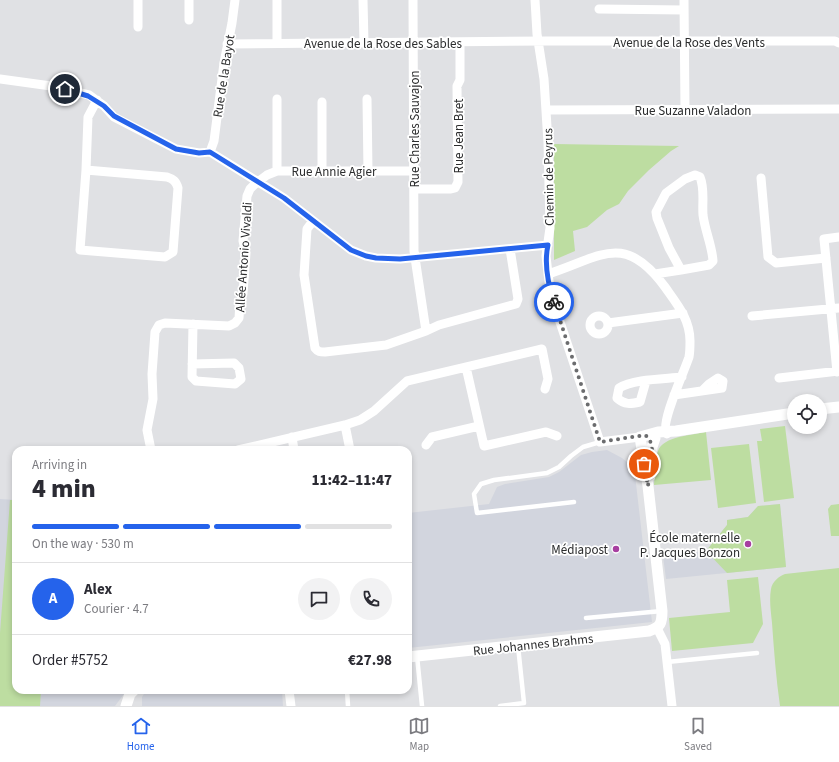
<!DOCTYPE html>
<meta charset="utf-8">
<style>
body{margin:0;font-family:"Source Sans 3",sans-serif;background:#f2f2f3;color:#2b2b33;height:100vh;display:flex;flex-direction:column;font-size:15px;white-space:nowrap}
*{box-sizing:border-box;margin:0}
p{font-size:13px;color:#7c7c81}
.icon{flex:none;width:22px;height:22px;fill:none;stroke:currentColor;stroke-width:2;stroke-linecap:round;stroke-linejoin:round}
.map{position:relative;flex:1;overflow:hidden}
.details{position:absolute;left:12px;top:446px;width:400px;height:248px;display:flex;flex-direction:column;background:#fff;border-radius:12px;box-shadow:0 2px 6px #0003}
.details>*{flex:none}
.controls{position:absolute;left:787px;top:394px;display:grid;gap:8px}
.controls a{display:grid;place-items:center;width:40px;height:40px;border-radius:50%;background:#fff;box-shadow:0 2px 6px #0003;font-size:20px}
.pin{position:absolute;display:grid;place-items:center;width:34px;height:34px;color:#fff;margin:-17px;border:2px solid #fff;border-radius:50%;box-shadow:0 1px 4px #0007}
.courier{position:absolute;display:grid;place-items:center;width:40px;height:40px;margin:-20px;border:3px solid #2563eb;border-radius:50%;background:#fff;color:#222;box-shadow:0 1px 5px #0007}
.summary em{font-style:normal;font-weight:800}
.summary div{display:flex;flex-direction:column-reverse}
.summary{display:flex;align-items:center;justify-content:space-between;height:68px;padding:0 20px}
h1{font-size:26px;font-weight:800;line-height:30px}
.bar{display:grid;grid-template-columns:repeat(4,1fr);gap:6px 4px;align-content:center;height:48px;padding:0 20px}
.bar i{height:5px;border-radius:3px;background:#e1e1e2}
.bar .selected{background:#2563eb}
.bar p{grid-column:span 4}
.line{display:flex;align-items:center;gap:10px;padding:0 20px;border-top:1px solid #e1e1e2}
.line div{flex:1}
.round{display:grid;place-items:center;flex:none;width:42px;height:42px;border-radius:21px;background:#f2f2f3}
.menu{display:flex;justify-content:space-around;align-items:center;height:56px;border-top:1px solid #e1e1e2;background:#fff;font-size:11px;color:#7c7c81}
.menu a{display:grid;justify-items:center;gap:2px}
.menu .selected{color:#2563eb}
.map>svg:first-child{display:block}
.built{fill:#d2d5de}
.green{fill:#bddda1}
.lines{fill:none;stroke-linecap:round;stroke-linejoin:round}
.service{stroke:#fff;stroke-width:4.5}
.minor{stroke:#fff;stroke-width:9}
.tertiary{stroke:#fff;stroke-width:11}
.done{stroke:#6b6c6e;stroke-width:4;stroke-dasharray:0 7.2}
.route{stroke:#2563eb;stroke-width:5}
.poi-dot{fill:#a73fa1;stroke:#fff;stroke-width:1.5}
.labels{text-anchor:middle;stroke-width:3.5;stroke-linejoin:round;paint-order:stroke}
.street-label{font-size:13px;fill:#2c2d2e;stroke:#fff}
.poi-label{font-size:13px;fill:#2c2d2e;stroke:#fff;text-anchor:end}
</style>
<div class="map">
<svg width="839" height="706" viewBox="0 0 839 706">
<rect width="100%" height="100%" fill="#e0e1e4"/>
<path class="built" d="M607 450 622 458 632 466 635 475 652 622 408 648V513L489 504 497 487 505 484 549 477 559 472 581 455 592 452Z
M0 499 16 500V690H127L115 706H0Z
M780 504 786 567 666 579 663 556 706 551 727 525V520L748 517 758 506Z
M160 690H282L283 706H142V697L144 694 149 691Z"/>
<path class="green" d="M554 144 679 146 671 151 649 170 628 191 619 204 607 210 587 227 573 231 575 251 554 260Z
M785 426 794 498 764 502 757 441H762L760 429Z
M706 432 711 480 654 485C655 475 654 461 658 451 663 436 693 435 706 432Z
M749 444 756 503 718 508 711 448Z
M10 500H16V690H41L40 706H0V633Z
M780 504 786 567 727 573 706 551 727 525V520L748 517 758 506Z
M839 504V536H831L828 509 831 505Z
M839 568V706H780C776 678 774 651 772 623 771 612 769 600 771 589 772 582 779 576 785 574Z
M758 577 763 624 753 643 672 651 669 618 730 612 727 580Z"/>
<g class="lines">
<path class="service" d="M574 502 477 513 474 494 481 484 494 480 547 473 559 467 571 456 583 447 600 442
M586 618 662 611
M417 656 422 706
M667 662 757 653
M347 690 348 706
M500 706 524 703 518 646"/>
<path class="minor" d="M138 0V27
M189 0V20
M277 0V43
M363 0 364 43
M413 0 414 251 426 331 439 325 516 304 518 299 510 249
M535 0 537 34 544 79 548 143 550 228 546 256 548 274 551 295 600 442 640 437
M684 0 685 110
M599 9 684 10
M227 44 546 41H835L839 43
M0 79 51 86 89 95 104 106 114 117 176 149 199 153 210 152 284 198 351 250 366 256 376 258 400 259 548 245
M277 99V171
M367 99 368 171
M322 102V171
M546 110 839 109
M210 152 214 141 224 63 232 23 235 0
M86 170 167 177C173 179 176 181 178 188L173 252 165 257 80 250 86 170 88 117 97 100
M695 175 700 177C705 189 702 202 703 215 705 231 712 245 713 261L709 265 681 270 669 248 657 218 656 212 666 193 685 179Z
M761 178 768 257 776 263 826 258
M414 189H451L455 188 458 182 457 86 460 80V43
M313 221 307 229 304 275 315 348C318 352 320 352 325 352L386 345 426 331
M548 274C601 257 624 231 665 287 677 304 690 319 690 341 690 346 690 352 689 357 685 370 659 425 667 434
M655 274 681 270
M752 316 839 308
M590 325a9 9 0 1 1 18 0a9 9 0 1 1-18 0Z
M608 323 683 313
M192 364 234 363 239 368 241 379 235 384 196 381 192 377 193 324
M466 367 484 446 546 432 557 436
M837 372 824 239 839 237
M779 378 839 371
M646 381 640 402C630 404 625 405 617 398L619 388C633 379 664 379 682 377
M674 395 722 388 723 381 718 378 709 384 703 390
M345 425 350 450
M292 437 294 450
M426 445 432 437 479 426
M151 450 147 430 153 399 152 374 155 332 159 325 165 323 229 326 235 323 239 318 240 303 243 293 246 253 243 241 247 196 250 189 254 185 267 175 277 171H413
M238 450 345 425 360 420 374 411 407 381 542 349 548 379 545 389
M657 628 665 644 672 706
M289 690 291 706"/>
<path class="tertiary" d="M820 409 839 407
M640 437 658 432 676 431 794 413
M650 476 652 447 655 438
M408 657 649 631C661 627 662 623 662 611L648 486 640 437
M126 706 130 694 134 690"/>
</g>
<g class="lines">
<path class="done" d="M554 302 600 442 645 435C650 438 651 443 652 448L648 486 644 464"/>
<path class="route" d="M65 89 88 96 104 106 114 116 176 149 199 153 210 152 284 198 351 250 366 256 376 258 400 259 548 245C544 263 548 284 554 302"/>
</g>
<g class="poi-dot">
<circle cx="748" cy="544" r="4"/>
<circle cx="616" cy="549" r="4"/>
</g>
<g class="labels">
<g class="street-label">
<text x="689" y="47">Avenue de la Rose des Vents</text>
<text x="383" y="48">Avenue de la Rose des Sables</text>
<text transform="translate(223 76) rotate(-81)" y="5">Rue de la Bayot</text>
<text x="693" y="115">Rue Suzanne Valadon</text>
<text transform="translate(414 129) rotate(-90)" y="5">Rue Charles Sauvajon</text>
<text transform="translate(458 136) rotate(-90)" y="5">Rue Jean Bret</text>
<text x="334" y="176">Rue Annie Agier</text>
<text transform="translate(548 177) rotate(-91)" y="5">Chemin de Peyrus</text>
<text transform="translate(243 257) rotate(-86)" y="5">Allée Antonio Vivaldi</text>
<text transform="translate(533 644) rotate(-6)" y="5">Rue Johannes Brahms</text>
</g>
<g class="poi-label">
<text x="740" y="542">École maternelle<tspan x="740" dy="15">P. Jacques Bonzon</tspan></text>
<text x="608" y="554">Médiapost</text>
</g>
</g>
</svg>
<div class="controls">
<a><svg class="icon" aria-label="locate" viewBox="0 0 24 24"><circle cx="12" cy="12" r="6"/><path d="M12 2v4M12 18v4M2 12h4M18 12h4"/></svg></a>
</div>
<div class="pin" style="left:644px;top:464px;background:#ea580c"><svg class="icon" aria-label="bag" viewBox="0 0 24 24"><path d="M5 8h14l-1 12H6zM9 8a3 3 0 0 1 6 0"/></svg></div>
<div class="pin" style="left:65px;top:89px;background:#1f2937"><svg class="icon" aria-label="home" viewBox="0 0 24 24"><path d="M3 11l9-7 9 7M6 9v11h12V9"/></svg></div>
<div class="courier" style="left:554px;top:302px"><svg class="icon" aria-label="bike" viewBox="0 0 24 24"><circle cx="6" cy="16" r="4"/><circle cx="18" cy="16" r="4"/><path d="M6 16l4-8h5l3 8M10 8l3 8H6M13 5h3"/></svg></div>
<section class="details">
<div class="summary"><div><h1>4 min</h1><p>Arriving in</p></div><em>11:42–11:47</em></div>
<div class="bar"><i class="selected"></i><i class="selected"></i><i class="selected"></i><i></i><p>On the way · 530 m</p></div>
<div class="line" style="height:72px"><b class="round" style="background:#2563eb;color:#fff">A</b><div><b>Alex</b><p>Courier · 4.7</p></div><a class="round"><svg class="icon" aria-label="chat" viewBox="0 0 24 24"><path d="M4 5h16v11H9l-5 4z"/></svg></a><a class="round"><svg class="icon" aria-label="phone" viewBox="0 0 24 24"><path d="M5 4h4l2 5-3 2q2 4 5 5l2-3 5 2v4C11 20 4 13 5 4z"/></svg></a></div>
<div class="line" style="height:52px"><div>Order #5752</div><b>€27.98</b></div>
</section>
</div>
<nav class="menu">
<a class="selected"><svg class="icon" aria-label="home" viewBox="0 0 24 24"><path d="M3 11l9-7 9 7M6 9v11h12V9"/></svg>Home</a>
<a><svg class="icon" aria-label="map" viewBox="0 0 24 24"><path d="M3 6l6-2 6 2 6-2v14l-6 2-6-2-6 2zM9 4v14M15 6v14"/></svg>Map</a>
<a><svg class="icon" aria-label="saved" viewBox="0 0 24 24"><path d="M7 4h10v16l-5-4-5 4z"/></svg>Saved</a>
</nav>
